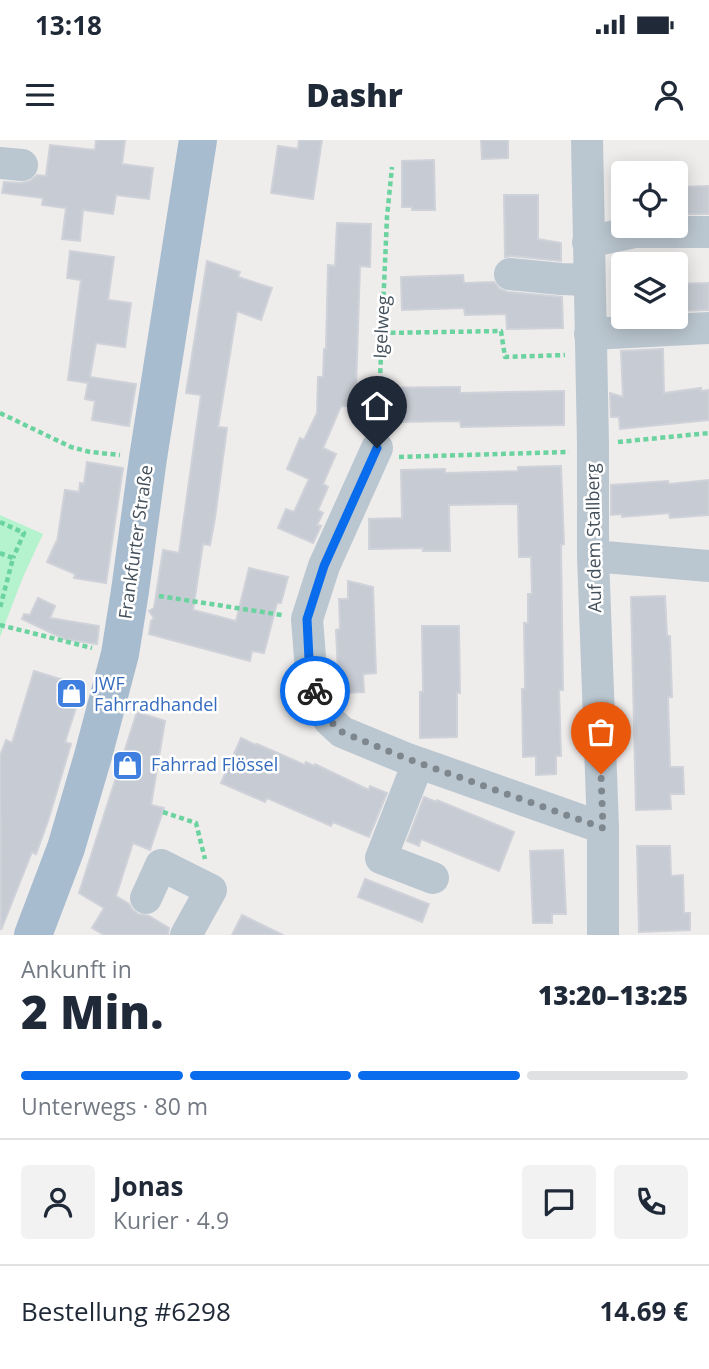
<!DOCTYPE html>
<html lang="de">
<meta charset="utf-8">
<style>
body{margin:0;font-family:"Open Sans",sans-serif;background:#f2f2f3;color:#1f2937;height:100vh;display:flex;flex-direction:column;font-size:26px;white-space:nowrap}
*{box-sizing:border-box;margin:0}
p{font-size:23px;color:#747a83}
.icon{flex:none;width:38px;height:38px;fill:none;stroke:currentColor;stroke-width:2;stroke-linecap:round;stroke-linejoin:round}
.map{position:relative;height:795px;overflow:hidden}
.details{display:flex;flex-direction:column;background:#fff;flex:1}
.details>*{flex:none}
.controls{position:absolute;left:611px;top:21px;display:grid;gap:14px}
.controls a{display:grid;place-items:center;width:77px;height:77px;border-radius:7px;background:#fff;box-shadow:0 4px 18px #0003;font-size:35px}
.pin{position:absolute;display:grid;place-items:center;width:60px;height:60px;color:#fff;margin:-72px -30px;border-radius:50% 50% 50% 0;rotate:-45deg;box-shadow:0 0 7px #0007}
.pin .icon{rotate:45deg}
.courier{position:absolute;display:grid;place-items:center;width:70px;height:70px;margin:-35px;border:5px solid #086ced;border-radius:50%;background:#fff;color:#222;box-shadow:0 2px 9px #0007}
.headline em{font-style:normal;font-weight:800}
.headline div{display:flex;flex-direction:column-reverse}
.headline{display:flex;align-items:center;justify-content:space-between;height:119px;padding:0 21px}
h1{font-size:46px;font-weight:800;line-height:52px}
.bar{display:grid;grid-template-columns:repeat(4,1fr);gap:10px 7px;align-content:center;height:84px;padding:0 21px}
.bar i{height:9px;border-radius:5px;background:#e0e1e3}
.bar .on{background:#086ced}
.bar p{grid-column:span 4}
.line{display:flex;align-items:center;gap:18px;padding:0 21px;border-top:2px solid #e0e1e3}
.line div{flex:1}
.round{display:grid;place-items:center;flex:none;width:74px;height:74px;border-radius:7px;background:#f2f2f3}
.status{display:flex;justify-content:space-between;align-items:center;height:49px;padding:0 35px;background:#fff;direction:ltr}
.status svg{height:19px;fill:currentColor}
header{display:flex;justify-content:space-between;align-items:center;height:91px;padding:0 21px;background:#fff;font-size:32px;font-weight:800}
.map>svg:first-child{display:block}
.green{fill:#b4f3cd}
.building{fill:#c7cbd3;stroke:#cfd2d9;stroke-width:2}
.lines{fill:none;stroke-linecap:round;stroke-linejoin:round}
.path{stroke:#6ad39f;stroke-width:4.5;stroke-dasharray:5 3.5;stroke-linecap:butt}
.minor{stroke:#bbc7d0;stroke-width:32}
.major{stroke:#a8bccf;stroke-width:38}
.done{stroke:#7f878e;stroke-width:7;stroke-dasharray:0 12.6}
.route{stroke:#086ced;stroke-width:9}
.labels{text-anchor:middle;stroke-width:5;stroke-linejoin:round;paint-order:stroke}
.street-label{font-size:18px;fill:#43505b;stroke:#fff}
.shop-label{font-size:18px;fill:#366cbe;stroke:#fff;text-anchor:start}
</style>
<div class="status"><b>13:18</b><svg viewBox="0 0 49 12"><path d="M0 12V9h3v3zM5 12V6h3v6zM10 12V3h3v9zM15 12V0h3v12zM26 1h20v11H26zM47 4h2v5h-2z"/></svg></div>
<header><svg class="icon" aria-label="menu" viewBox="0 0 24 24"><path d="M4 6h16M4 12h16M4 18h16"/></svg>Dashr<svg class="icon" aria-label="person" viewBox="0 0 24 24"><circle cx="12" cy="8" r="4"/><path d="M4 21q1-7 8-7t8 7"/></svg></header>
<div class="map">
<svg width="709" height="795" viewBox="0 0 709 795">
<rect width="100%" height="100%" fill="#efecec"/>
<path class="green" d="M0 375 43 394 23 437 0 497Z"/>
<path class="building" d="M96 0H125L122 24 153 28 149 59 116 55 113 74 83 70 80 101 62 99 66 68 42 65 43 58 2 53 4 42 21 43 30 41 37 35 46 36 50 5 95 10Z
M299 0H322L313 59 271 53 278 6 298 9Z
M481 0H508V18L482 19Z
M434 20 435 70H412V67H402V21Z
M709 46V74H676V47Z
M504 55H538V99L561 103V121L512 116 505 117Z
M337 83 371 84 370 127 360 126 356 248 460 247V253L564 251V285L461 287 460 281 398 282V268L341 266 323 308 336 314 323 344 328 347 318 370 323 373 317 385 321 386 313 403 278 388 286 369 294 372 309 339 287 329 300 298 304 300 317 273 318 237H323L324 209H326L328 125 335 126Z
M70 111 114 117 108 160 131 163 125 207 96 203 90 237 136 244 129 286 92 280 95 261 85 259 88 243 68 240 81 140 67 138Z
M207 121 240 132 238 137 272 148 261 180 237 171 218 287 227 288 215 378 210 405 203 404 193 470 236 481 249 428 288 437 281 463H277L264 513 252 511 250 521 149 494 151 481 154 478 149 471 154 468 163 410 179 413 201 255 186 253Z
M463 135 464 143 494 142 500 149 508 152 562 157 563 188 507 189 506 174 465 175 464 168 402 170 401 137Z
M709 143V170L676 171V144Z
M663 209 664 253 701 248V251L709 250V280L620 289 619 277H611L610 253 623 257 621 211Z
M87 322 123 328 106 443 74 438 75 434 47 422 56 402H57L65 350 79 352 80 343 84 344Z
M561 326 564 404 561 405 563 550H559L561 616H556V634L536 635V616L523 617 522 549H525L524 483H528V454H532L531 417H519L518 364 449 365 450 411H423V408L369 409V379L402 378 401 330 445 329V333L518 331V327Z
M709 340V375L670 378 669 373 622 377V374L611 375V345L668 341 669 344Z
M348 441 373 447 376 533 363 534 364 552 344 553 343 534H338L336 490 340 489 339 459H348Z
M665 456 667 496H670L672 557H668L670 627H683L684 654H670L671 669 636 670 631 457Z
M38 458 55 466 50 478 99 486 97 504 64 499 22 479 24 474 30 475Z
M422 486H459L460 553H457V597L420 598V552H423Z
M34 531 83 546 65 602 71 604 48 681 36 714 32 712 1 790 0 616 6 600 12 603Z
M137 572 165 581 151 665 164 668 150 710 133 703 116 756 129 764 132 769 138 774 149 776 169 788 168 795H104L92 788 104 768 79 753Z
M241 598 256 605 257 604 305 625 306 622 314 626 315 624 369 650 370 646 387 653 369 697 333 682 331 686 267 658 265 662 221 643Z
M424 657 436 662 437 660 514 692 499 731 421 699 419 706 407 701Z
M637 706H670L671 736 683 735 684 773H690V790L639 792Z
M563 710 566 774H552V783H533L530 711Z
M365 739 429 764 422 782 358 757Z
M242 775 283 795H232Z"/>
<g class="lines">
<path class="path" d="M382 193 501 191 505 217 565 215
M0 273 71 307 90 312 120 315
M378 284 387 77 392 27
M618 302 709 293
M399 317 569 312
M0 382 24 393 13 418
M0 413 13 418 0 468
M159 456 282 475
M0 485 92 508
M163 672 196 683 205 719"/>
<path class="minor" d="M587 0 593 304V416L603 688V795
M0 23 22 25
M588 102 634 92H709
M510 134 561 139 589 140
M590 194 709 188
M377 308 324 426 307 479 312 543 318 562 329 580 342 592 405 618 603 688
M593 416 709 426
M418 623 381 718 433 738
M146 758 161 725 211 750 186 795"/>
<path class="major" d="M33 795 66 708 93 616 120 514 130 451 148 318 198 0"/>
</g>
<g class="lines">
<path class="done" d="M315 551 318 562 329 580 342 592 405 618 603 688 601 634"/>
<path class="route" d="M315 551 312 543 309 519 307 479 324 426 377 308"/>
</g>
<defs>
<symbol id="shop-square" viewBox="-11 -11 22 22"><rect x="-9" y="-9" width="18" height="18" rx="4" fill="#3f7fe0" stroke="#fff"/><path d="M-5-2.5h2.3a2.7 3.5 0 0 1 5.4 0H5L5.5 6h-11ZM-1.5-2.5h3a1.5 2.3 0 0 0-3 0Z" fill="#fff"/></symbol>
</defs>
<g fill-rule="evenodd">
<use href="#shop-square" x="54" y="536" width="35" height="35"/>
<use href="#shop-square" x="110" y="608" width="35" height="35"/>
</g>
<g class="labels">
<g class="street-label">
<text transform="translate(382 187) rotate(-87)" y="6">Igelweg</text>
<text transform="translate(594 398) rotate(-91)" y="6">Auf dem Stallberg</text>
<text transform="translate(136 402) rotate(-82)" y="6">Frankfurter Straße</text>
</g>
<g class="shop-label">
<text x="94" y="550">JWF<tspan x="94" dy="21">Fahrradhandel</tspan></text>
<text x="151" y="631">Fahrrad Flössel</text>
</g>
</g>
</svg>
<div class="controls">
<a><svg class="icon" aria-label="locate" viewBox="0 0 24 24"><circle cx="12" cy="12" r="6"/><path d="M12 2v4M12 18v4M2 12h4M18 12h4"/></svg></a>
<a><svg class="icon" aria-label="layers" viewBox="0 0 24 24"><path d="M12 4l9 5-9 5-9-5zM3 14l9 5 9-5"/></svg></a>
</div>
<div class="pin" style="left:601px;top:634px;background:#ea580c"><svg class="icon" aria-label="bag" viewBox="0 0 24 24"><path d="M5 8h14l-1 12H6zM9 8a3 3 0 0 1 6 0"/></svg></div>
<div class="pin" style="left:377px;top:308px;background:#1f2937"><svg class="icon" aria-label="home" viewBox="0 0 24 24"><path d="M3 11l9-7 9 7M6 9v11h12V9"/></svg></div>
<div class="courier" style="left:315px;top:551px"><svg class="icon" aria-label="bike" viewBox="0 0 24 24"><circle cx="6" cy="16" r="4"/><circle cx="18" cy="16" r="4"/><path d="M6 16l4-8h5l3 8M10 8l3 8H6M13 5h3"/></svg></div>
</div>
<section class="details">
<div class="headline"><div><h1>2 Min.</h1><p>Ankunft in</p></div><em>13:20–13:25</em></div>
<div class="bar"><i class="on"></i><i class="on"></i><i class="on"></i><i></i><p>Unterwegs · 80 m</p></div>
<div class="line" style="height:126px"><a class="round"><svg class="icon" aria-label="person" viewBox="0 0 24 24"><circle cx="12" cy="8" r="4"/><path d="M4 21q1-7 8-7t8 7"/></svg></a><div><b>Jonas</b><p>Kurier · 4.9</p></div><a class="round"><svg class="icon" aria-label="chat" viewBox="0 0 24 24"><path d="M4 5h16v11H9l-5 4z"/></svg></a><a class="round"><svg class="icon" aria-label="phone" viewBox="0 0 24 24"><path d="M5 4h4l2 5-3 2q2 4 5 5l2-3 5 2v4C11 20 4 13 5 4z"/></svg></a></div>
<div class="line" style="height:91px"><div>Bestellung #6298</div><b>14.69 €</b></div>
</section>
